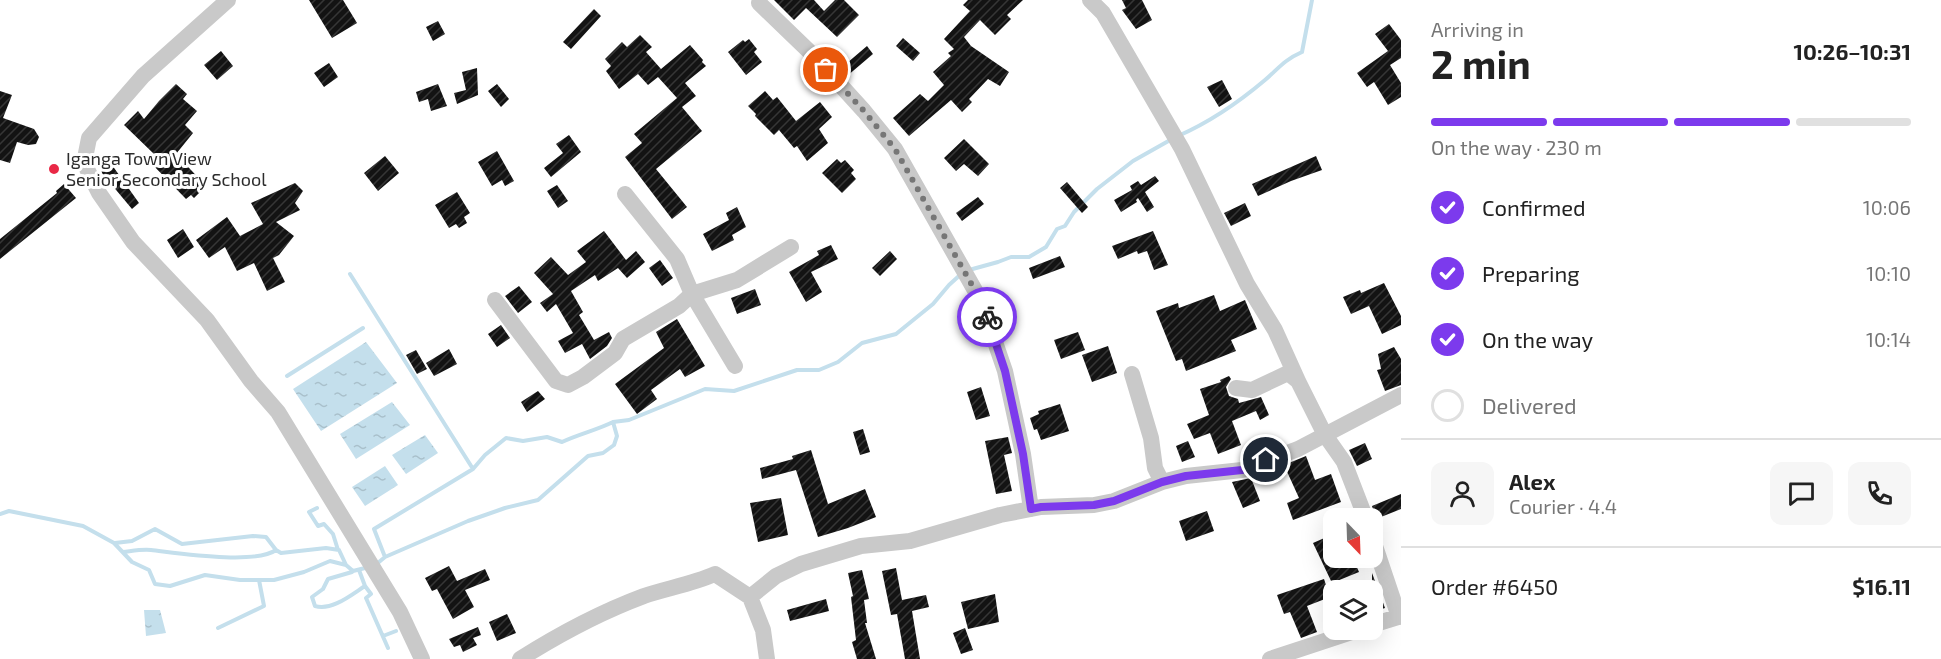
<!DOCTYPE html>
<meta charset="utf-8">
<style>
body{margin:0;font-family:"Exo 2",sans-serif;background:#f6f6f6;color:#222;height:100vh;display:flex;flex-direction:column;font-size:22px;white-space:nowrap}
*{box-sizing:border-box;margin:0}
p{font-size:20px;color:#767676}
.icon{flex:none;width:33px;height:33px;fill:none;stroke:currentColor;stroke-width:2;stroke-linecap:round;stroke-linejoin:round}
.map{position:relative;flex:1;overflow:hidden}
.drawer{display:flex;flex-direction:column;background:#fff;width:540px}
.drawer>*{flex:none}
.needle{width:39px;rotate:157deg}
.tools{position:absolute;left:1323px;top:508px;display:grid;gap:12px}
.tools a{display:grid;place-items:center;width:60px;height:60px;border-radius:12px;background:#fff;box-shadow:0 6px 24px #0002;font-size:30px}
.pin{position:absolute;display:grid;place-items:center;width:51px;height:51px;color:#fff;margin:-26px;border:3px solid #fff;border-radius:50%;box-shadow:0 2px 6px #0007}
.courier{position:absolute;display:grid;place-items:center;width:60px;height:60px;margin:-30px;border:4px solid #7c3aed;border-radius:50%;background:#fff;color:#222;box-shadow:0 2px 8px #0007}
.overview em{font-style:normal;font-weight:700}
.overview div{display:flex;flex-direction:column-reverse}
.overview{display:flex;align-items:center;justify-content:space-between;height:102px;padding:0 30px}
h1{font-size:39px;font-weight:700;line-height:45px}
.bar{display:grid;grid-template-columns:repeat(4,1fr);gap:9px 6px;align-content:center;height:72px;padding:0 30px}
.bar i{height:8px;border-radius:4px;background:#e0e0e0}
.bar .selected{background:#7c3aed}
.bar p{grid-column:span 4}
.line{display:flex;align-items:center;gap:15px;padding:0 30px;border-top:2px solid #e0e0e0}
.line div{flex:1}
.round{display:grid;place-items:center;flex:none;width:63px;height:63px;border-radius:12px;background:#f6f6f6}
ol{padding:0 30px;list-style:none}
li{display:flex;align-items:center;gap:18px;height:66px}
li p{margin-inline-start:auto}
li .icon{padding:6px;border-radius:50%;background:#7c3aed;color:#fff;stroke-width:4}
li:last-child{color:#767676}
li i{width:33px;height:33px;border:3px solid #e0e0e0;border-radius:50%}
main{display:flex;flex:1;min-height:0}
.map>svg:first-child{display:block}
.water{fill:url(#water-ripples)}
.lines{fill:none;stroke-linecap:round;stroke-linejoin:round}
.stream{stroke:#c4dfec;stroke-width:4}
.building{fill:url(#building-hatch)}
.minor{stroke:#c9c9c9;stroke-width:16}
.done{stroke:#767676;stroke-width:6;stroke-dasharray:0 10.8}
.route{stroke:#7c3aed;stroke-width:8}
.poi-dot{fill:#e92846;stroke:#fff;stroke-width:2}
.labels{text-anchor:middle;stroke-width:6;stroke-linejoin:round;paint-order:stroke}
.poi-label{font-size:18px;fill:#2c2c2c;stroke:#fff;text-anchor:start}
</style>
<main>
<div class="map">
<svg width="1401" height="659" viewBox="0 0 1401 659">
<defs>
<pattern id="water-ripples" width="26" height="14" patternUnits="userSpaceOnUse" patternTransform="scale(1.5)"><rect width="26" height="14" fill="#c4dfec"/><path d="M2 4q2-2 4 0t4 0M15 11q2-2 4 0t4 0" fill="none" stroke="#a9c0cb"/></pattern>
<pattern id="building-hatch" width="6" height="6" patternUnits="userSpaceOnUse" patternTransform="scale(1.5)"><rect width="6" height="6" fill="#131313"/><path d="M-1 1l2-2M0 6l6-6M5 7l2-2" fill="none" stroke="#363636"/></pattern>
</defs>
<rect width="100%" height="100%" fill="#fff"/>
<path class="water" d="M366 342 397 383 321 431 293 389Z
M392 402 410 425 356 459 340 434Z
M425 435 438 453 406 474 392 455Z
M385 466 398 485 365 506 352 487Z
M144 610H160L166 633 146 636Z"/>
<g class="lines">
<path class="stream" d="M1178 136C1210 122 1239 102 1265 80 1279 68 1284 60 1302 52L1312 0
M969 270 998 262 1011 257H1029L1046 247 1057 229 1065 226 1074 212 1097 189 1133 161 1172 139
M350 274 473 469
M287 376 363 328
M317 508 309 512 318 526 324 524 333 534 338 550
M0 514 9 511 83 526 114 543 132 562 149 570 155 584 170 586 205 575 240 580H274L304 572 330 561 346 565 353 571 365 568
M115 543 132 541 155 529 182 544 253 536 266 537 276 550 281 553 326 548 339 550 346 565
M123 552C132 551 142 549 151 550 178 553 255 565 276 550
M385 557 374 529 473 469 485 455 506 438 523 441 547 437 562 442C579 434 597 430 613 422
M379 562 385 557 468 521 505 508 538 500 588 456 603 453 614 445 617 436 613 422 629 420 705 389 734 391 797 370H819L838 362 862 343 896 334 933 304 949 285 960 275
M359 570 365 586 371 594 366 598 388 648
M352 572 328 579 323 589 312 597 315 606C332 611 351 595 365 586
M218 628 264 606 259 580
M383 636 396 631"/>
</g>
<path class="building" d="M309 0H343L357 23 332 38Z
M774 0H814L824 11 835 0H844L859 15 837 37 806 8 794 20Z
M968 0H1023L1007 15 1011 19 995 35 980 20 964 37 971 46 1009 72 1000 86 988 79 969 99 972 102 962 112 951 100 909 136 893 118 920 94 928 101 944 85 933 72 951 56 948 53 954 49 944 39 970 11 963 5Z
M1122 0H1142L1152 20 1136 29 1122 10 1126 8Z
M594 9 601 16 571 49 563 42Z
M438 21 445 34 433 41 426 27Z
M1389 24 1401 40V58L1390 65 1401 83V97L1388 105 1374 82 1367 87 1357 73 1388 51 1375 34Z
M640 35 652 47 646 52 661 69 690 45 703 60 702 62 706 66 685 83 696 96 682 107 702 131 656 169 687 207 672 219 625 157 642 143 634 134 677 98 658 77 648 85 638 74 619 89 606 71 611 66 605 59 622 42 627 47Z
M903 38 920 53 913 61 896 46Z
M749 39 757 49 754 52 762 62 746 75 728 52 743 40 745 42Z
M867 46 873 54 847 76 840 69Z
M221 51 233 66 217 80 204 65Z
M329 63 338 77 324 87 314 73Z
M477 68 478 95 457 104 454 93 466 90 462 72Z
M1222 80 1232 99 1219 107 1207 87Z
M176 84 187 94 183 99 197 111 185 125 193 133 176 154 206 186 194 198 191 195 186 199 148 160 154 154 124 125 138 111 144 119 159 101Z
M438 84 447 106 431 111 428 99 419 102 416 92Z
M497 84 509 99 501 107 488 91Z
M0 91 12 95 3 118 34 129 39 137 36 144 28 145 17 142 10 163 0 160Z
M765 91 773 100 777 97 796 121 820 102 832 117 819 129 828 143 807 161 797 146 794 148 779 130 774 135 755 116 756 114 748 106Z
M569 135 581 152 551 177 544 168 563 153 556 144Z
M964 139 989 164 978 176 964 164 956 171 944 158Z
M497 151 514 181 505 186 502 180 492 186 478 162Z
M385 156 399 173 378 191 364 173Z
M1316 156 1322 170 1291 181 1258 196 1252 184Z
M837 159 841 163 845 160 854 170 851 173 856 179 842 193 822 173Z
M112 165 139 203 132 209 101 172Z
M1155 176 1159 181 1145 192 1154 207 1147 212 1138 198 1136 200 1137 202 1121 212 1114 200 1132 190 1130 186 1138 181 1141 185Z
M1067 182 1088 207 1082 213 1060 188Z
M295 183 303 191 295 203 300 210 276 222 294 236 279 255 273 258 285 282 267 291 254 263 237 271 225 247 209 258 196 240 227 217 240 236 263 224 251 203Z
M64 184 76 198 0 259V239L57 193 56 191Z
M557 185 568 201 558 208 547 191Z
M457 192 470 213 464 217 467 223 459 228 456 224 449 228 435 205Z
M978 197 984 204 962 221 956 213Z
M1245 203 1251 216 1231 226 1224 213Z
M737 207 746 227 732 235 734 240 712 251 703 234 729 220 726 213Z
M183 229 194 247 178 258 167 240Z
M604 231 626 260 636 251 645 262 627 278 618 268 598 281 595 275 571 291 583 312 579 315 594 340 609 332 612 338 607 346 590 359 582 344 565 353 558 341 573 333 556 304 547 312 540 303 553 294 534 273 551 257 568 275 586 262 577 251Z
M1153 231 1168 265 1154 270 1147 251 1138 254 1137 251 1118 259 1112 246Z
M831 245 838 259 811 272 822 292 806 302 789 272 819 255 817 251Z
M890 251 897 259 880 276 872 268Z
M1060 256 1065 267 1033 279 1029 268Z
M660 260 673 278 662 286 649 268Z
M1384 283 1401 316V325L1382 334 1369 306 1351 314 1343 297 1360 290 1361 293Z
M519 286 532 302 518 313 505 296Z
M755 289 761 305 737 314 731 298Z
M1214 295 1220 311 1245 300 1257 329 1231 340 1236 351 1186 371 1182 359 1176 361 1156 311 1178 303 1179 308Z
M677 319 705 366 685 377 680 369 651 390 657 399 637 414 615 384 664 348 656 332Z
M501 325 510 338 497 347 488 334Z
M1078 332 1085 350 1061 359 1054 340Z
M1108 346 1117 373 1092 382 1082 355Z
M1394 347 1401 359V385L1385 391 1377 370 1381 369 1378 354Z
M449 349 457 364 434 376 426 363Z
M416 350 427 369 417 374 406 355Z
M1229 376 1231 379 1226 387 1229 396 1238 399 1239 403 1261 397 1269 415 1260 420 1256 411 1232 421 1241 445 1218 454 1210 433 1194 439 1187 424 1209 415 1200 389 1221 382 1220 380Z
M981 387 990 416 976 420 967 392Z
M538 391 545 399 527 412 521 402Z
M1060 404 1069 431 1041 440 1037 429 1034 430 1030 418 1039 414 1038 411Z
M863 429 870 452 860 455 853 432Z
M1008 437 1012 453 1004 455 1012 491 996 494 985 441Z
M1188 441 1195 457 1182 462 1176 446Z
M1365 443 1372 459 1357 466 1349 450Z
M811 450 828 504 865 489 876 517 848 528 818 537 796 470 762 479 760 468 793 459 792 456Z
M1306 456 1315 480 1331 474 1341 502 1293 520 1287 503 1299 498 1284 465Z
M1251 478 1260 501 1243 508 1232 482Z
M1401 494V509L1376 519 1372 506Z
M781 498 788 535 758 542 750 503Z
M1207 511 1214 531 1186 541 1179 521Z
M1329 536 1334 547V558H1353L1359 572 1332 583 1313 543Z
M449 566 457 581 485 569 490 580 465 590 474 607 453 619 437 589 432 591 425 578Z
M896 568 902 600 926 595 929 607 912 611 920 659H905L897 614 891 615 882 571Z
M862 570 869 599 864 600 867 623H865L876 659H857L852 642 856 640 851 597 853 596 848 573Z
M1372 573 1385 608 1372 612Z
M1324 579 1330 597 1307 606 1317 632 1301 638 1290 612 1284 614 1277 595Z
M995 594 999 622 968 629 961 602Z
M826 599 829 611 790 621 787 610Z
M507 614 516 633 497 641 489 622Z
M478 627 481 635 473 638 477 645 463 652 460 645 454 647 449 639Z
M965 628 973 650 961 654 953 633Z"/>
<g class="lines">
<path class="minor" d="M228 0 143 76 89 138 84 163 99 193 133 242 207 320 251 381 278 412 400 612 422 659
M1090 0 1103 13 1182 149 1247 284 1275 330 1298 381
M759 3 814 56 864 111 895 149 981 301 1005 371 1023 454 1031 509
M625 194 677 259 692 294 735 366
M495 300 556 381 568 385 583 377 615 353 623 339 679 306 692 294 737 280 791 247
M1132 374 1151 438 1155 468 1162 482 1186 476 1242 470 1298 449 1401 395
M1236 388 1252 390 1288 373 1298 381 1325 435 1344 462 1366 519
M1372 537 1399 617
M750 597 776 576 801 564 861 546 910 541 1000 515 1041 507 1094 505 1114 501 1162 482
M1372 625 1401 616
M520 659C558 635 601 612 644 596 668 588 692 584 715 574L750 597 763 630 767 659
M1270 659 1358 630"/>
</g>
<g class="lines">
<path class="done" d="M826 70 864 111 895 149 981 301 987 317"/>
<path class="route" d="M987 317 1005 371 1023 454 1031 509 1041 507 1094 505 1114 501 1162 482 1186 476 1242 470 1266 460"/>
</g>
<circle class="poi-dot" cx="54" cy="169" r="6"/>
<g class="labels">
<g class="poi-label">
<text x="66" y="165">Iganga Town View<tspan x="66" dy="21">Senior Secondary School</tspan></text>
</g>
</g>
</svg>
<div class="tools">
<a><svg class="needle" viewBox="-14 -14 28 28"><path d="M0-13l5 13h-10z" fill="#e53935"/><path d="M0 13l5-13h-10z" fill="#767676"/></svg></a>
<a><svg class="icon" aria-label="layers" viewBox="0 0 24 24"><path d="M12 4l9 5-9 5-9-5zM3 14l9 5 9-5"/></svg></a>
</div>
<div class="pin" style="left:826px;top:70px;background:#ea580c"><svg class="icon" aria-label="bag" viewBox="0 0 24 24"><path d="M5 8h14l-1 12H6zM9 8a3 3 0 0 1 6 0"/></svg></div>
<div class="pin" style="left:1266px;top:460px;background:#1f2937"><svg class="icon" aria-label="home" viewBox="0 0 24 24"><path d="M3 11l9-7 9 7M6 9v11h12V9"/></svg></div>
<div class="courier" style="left:987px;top:317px"><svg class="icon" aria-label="bike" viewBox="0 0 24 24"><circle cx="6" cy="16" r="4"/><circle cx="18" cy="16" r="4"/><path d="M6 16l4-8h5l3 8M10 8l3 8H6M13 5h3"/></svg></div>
</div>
<section class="drawer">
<div class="overview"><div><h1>2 min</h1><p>Arriving in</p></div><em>10:26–10:31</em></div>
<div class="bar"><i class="selected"></i><i class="selected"></i><i class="selected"></i><i></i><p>On the way · 230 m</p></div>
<ol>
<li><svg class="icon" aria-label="check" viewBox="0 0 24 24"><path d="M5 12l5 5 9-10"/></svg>Confirmed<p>10:06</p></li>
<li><svg class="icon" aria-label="check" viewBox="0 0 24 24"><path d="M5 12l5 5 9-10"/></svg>Preparing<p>10:10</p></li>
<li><svg class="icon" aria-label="check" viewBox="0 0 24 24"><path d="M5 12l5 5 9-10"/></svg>On the way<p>10:14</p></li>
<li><i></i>Delivered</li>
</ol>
<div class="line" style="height:108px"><a class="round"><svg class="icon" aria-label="person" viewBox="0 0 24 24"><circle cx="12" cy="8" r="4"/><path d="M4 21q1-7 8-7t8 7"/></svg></a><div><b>Alex</b><p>Courier · 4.4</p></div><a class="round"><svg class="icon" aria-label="chat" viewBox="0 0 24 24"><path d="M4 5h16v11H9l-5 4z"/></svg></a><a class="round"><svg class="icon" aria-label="phone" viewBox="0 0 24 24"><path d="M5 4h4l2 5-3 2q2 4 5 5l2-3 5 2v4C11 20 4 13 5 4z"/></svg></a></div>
<div class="line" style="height:78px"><div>Order #6450</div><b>$16.11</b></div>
</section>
</main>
